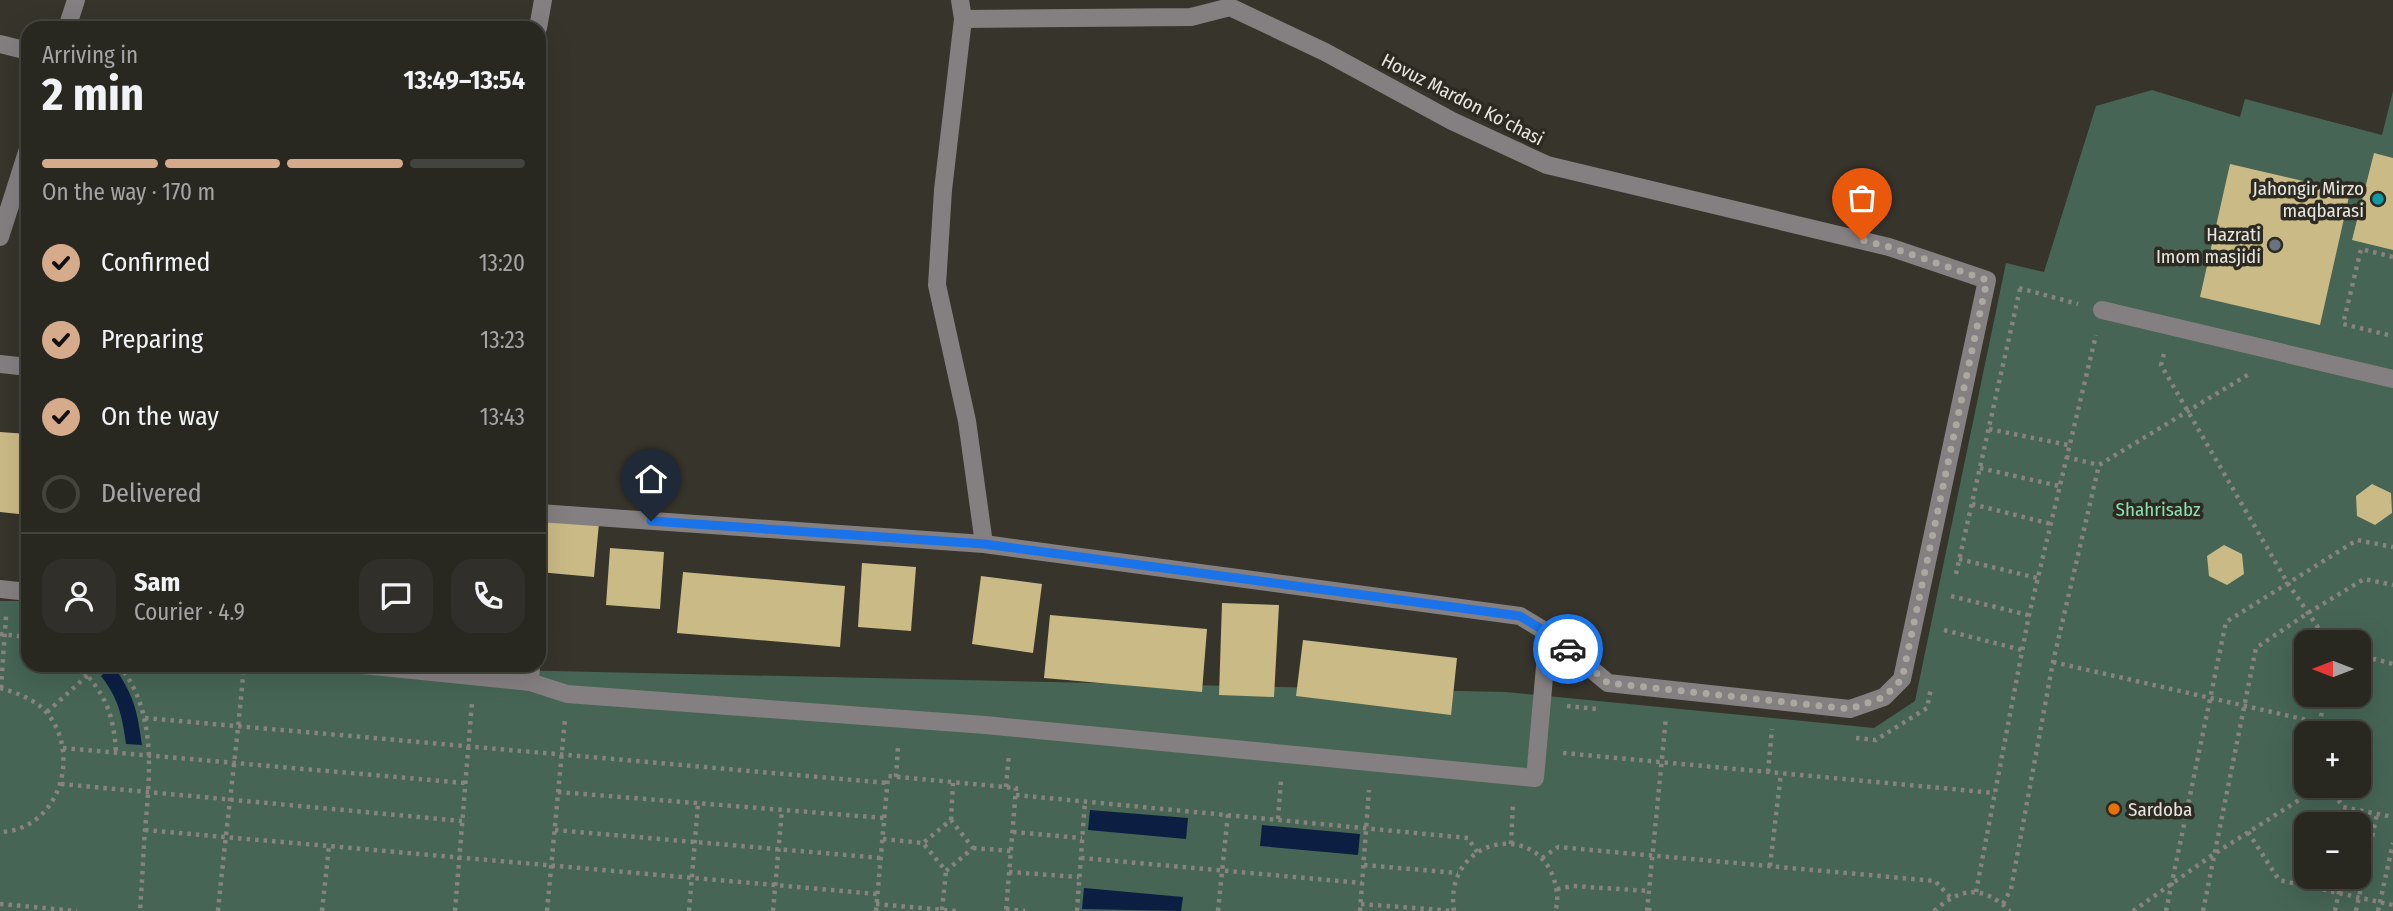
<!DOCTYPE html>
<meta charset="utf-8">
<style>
body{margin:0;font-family:"Fira Sans Condensed",sans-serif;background:#302f29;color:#f1f3f6;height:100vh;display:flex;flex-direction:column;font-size:26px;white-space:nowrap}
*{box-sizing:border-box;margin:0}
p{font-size:23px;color:#a5a5a5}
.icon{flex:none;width:38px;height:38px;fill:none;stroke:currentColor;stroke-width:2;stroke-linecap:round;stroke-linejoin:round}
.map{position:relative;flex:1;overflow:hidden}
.drawer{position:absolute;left:21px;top:21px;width:525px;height:651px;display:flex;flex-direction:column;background:#282720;border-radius:21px;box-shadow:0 7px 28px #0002,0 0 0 2px #44443e}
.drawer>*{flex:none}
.needle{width:46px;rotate:270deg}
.fabs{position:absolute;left:2294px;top:630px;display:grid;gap:14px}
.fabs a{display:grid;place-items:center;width:77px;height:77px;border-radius:14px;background:#282720;box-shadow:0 7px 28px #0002,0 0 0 2px #44443e;font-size:35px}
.pin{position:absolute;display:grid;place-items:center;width:60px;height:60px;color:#fff;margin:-72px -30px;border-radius:50% 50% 50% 0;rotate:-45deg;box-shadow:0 0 7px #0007}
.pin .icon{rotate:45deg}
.courier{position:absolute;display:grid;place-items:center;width:70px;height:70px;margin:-35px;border:5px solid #1a73e8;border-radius:50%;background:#fff;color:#222;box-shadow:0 2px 9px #0007}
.summary em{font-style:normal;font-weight:700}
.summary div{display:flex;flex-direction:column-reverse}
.summary{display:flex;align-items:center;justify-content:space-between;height:119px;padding:0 21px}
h1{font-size:46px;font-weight:700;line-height:52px}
.bar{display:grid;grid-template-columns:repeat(4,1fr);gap:10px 7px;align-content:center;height:84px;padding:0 21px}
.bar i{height:9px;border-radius:5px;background:#44443e}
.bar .current{background:#d6ab8b}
.bar p{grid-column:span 4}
.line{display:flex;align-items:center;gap:18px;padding:0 21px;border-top:2px solid #44443e}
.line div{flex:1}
.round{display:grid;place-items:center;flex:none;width:74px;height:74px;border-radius:21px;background:#302f29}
ol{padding:0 21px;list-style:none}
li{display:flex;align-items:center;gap:21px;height:77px}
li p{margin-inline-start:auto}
li .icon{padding:7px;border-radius:50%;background:#d6ab8b;color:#111;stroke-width:4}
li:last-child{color:#a5a5a5}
li i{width:38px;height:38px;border:4px solid #44443e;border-radius:50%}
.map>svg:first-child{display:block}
.green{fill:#466554;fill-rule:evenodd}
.water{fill:#0c1f42}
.building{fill:#caba86}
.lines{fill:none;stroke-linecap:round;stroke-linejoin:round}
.path{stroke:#86847c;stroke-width:4.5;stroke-dasharray:3.5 5;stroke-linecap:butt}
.minor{stroke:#847f80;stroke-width:18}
.done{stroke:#a9a8a1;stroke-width:7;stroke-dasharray:0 12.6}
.route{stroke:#1a73e8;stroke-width:9}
.culture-dot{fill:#0f9aa8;stroke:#2c2a21;stroke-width:2.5}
.worship-dot{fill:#6b7280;stroke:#2c2a21;stroke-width:2.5}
.food-dot{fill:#e8710a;stroke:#2c2a21;stroke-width:2.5}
.labels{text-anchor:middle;stroke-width:7;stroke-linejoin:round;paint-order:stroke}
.street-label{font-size:19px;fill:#e7e6e0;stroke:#2c2a21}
.poi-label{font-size:19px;fill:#e7e6e0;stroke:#2c2a21;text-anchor:end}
.park-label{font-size:19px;fill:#8ddfb4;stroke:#2c2a21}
</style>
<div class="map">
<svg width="2393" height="911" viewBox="0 0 2393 911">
<rect width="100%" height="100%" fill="#36342b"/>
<path class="green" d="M2152 90 2240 117 2245 99 2382 135 2393 91V911H0V601H28V665H394L507 670 1506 692 1874 728 1915 701 2006 263 2044 272 2096 106ZM2306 642H2359V695H2306ZM2306 733H2359V786H2306ZM2306 824H2359V877H2306Z"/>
<path class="water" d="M113 665C134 696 137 709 142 745L126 744C122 716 119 699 101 676Z
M1090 810 1188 818 1186 839 1088 830Z
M1262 825 1360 834 1358 855 1260 846Z
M1084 888 1183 897 1181 911 1082 909Z"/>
<path class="building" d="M2374 153 2393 158V250L2352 240Z
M2230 164 2350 192 2320 325 2200 297Z
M0 432 28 434V515L0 512Z
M2372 484 2391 493 2392 513 2375 525 2357 516 2356 496Z
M539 517 599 523 594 577 539 572Z
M2224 545 2242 554 2244 574 2227 585 2209 576 2207 556Z
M610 548 664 552 660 609 606 605Z
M862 563 916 567 911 631 858 627Z
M683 572 845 586 840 647 677 633Z
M981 576 1042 584 1033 653 972 644Z
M1222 603 1279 605 1274 697 1219 695Z
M1050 615 1207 629 1202 692 1044 678Z
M1303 640 1457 658 1451 715 1296 696Z"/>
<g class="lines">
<path class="path" d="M2393 257 2361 249 2343 324 2393 336
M2019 288 2078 304
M2164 354 2161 365 2287 582 2328 642
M1989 429 2068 445
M2066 457 2099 465
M1980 468 2059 486
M1972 504 2051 524
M1959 559 2037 578
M1956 574 2020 289
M1951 596 2028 615
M1944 630 2022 650
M0 634 28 637
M2053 662 2320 723
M77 665C105 692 114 714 116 753
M119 665C157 712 150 773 145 830 143 857 142 884 140 911
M2359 670 2375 659 2393 664
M0 688C17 693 35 699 47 713 82 755 59 830 0 832
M1 688 6 616
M1567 706 1597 709
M47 712 99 665
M145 718 887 783
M2318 733 2325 695
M1856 738 1876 740 1927 708 1931 688
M63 748 465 783
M1563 753 1995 793
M1768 772 1772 729
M896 777 898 747
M61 784 462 821
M2329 786 2343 807 2393 817
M1006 787 1009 754
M558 792 884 818
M1016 795 1468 838 1477 852
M1278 819 1281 781
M951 820 953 783
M2354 824 2357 810
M145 830 877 894
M555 830 881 858
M1013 832 1082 838
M2248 832 2279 880 2393 905
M883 839 923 843 946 871 973 848 951 820 923 843
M1511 844 1513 802
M973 848 1011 851
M1081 858 1362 883
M1542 858 1558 847 1935 881 1950 897
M1364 865 1458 873
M1770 866 1781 773
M1009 872 1079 877
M1557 889 1573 886 1649 891
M1976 892 2029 615 2096 335
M0 904 77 911
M876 904 956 911
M1361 904 1454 911
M2003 904 2011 889 2053 662 2099 465 2249 374
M1006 909 1025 911
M942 910 946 871
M1648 910 1656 911
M218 911C226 829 237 747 244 665
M322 911 329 846
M455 911 472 702
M547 911 565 719
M689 911 698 804
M773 911 782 810
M876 911 888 776 1016 788 1006 911
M1077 911 1085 801
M1218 911 1228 814
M1360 911 1369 790
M1454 911C1443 841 1533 818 1554 879 1557 890 1559 901 1555 911
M1647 911 1666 717
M1934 911C1961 887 1983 885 2010 911
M2133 911 2214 854 2321 786
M2166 911 2226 622 2357 540 2393 547
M2203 911 2256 648 2308 613 2364 579 2393 585
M2335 911 2342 877
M2356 911 2377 814
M2378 911 2393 843"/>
<path class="minor" d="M960 0 963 19 943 190 937 285 967 421 984 544
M67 28 76 0
M538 28 543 0
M0 44 28 51
M0 237 28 149
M2102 310 2393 379
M0 364 28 367
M539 509V536
M539 513 984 544 1520 616 1548 633 1608 683 1850 709 1884 697 1902 679 1987 280 1889 247 1547 165 1452 121 1325 52 1230 7 1191 17 963 19
M0 589 28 592
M363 665 530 682
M531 665 530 682 567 694 985 725 1535 778 1548 633"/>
</g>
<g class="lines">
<path class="done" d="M1568 649 1608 683 1850 709 1884 697 1902 679 1987 280 1889 247 1862 240"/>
<path class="route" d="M651 521 984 544 1520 616 1548 633 1568 649"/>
</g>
<circle class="culture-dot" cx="2378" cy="199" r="7"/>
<circle class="worship-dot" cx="2275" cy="245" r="7"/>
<circle class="food-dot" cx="2114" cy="809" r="7"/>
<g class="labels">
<g class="street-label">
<text transform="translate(1463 99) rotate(27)" y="7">Hovuz Mardon Ko’chasi</text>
</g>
<g class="poi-label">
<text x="2364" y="195">Jahongir Mirzo<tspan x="2364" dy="22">maqbarasi</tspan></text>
<text x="2261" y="241">Hazrati<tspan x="2261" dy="22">Imom masjidi</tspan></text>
<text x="2128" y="816" text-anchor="start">Sardoba</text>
</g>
<g class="park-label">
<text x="2158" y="516">Shahrisabz</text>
</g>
</g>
</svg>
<div class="fabs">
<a><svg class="needle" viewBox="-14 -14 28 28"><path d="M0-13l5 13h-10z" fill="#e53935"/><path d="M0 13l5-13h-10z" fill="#a5a5a5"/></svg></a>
<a>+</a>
<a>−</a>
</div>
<div class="pin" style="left:1862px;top:240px;background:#ea580c"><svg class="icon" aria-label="bag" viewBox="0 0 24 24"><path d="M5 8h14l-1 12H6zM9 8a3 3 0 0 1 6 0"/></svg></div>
<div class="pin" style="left:651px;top:521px;background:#1f2937"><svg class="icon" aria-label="home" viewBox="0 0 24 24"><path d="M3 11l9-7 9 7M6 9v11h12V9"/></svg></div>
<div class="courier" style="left:1568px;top:649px"><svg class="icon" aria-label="car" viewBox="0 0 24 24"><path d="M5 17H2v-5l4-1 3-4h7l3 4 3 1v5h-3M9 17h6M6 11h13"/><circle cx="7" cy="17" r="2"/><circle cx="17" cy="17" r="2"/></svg></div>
<section class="drawer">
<div class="summary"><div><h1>2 min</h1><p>Arriving in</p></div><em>13:49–13:54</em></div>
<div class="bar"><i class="current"></i><i class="current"></i><i class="current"></i><i></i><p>On the way · 170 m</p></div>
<ol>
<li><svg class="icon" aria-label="check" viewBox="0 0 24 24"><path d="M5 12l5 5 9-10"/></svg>Confirmed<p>13:20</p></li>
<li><svg class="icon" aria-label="check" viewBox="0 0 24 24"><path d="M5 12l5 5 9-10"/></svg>Preparing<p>13:23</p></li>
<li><svg class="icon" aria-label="check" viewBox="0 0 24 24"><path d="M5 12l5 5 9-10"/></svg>On the way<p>13:43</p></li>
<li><i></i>Delivered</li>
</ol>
<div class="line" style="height:126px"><a class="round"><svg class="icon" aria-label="person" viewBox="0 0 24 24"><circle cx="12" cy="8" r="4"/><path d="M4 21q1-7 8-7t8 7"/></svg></a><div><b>Sam</b><p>Courier · 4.9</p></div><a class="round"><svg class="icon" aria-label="chat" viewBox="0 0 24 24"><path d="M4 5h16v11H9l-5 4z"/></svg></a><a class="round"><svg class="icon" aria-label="phone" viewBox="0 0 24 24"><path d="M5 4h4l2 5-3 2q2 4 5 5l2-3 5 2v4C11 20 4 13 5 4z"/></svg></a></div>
</section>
</div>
